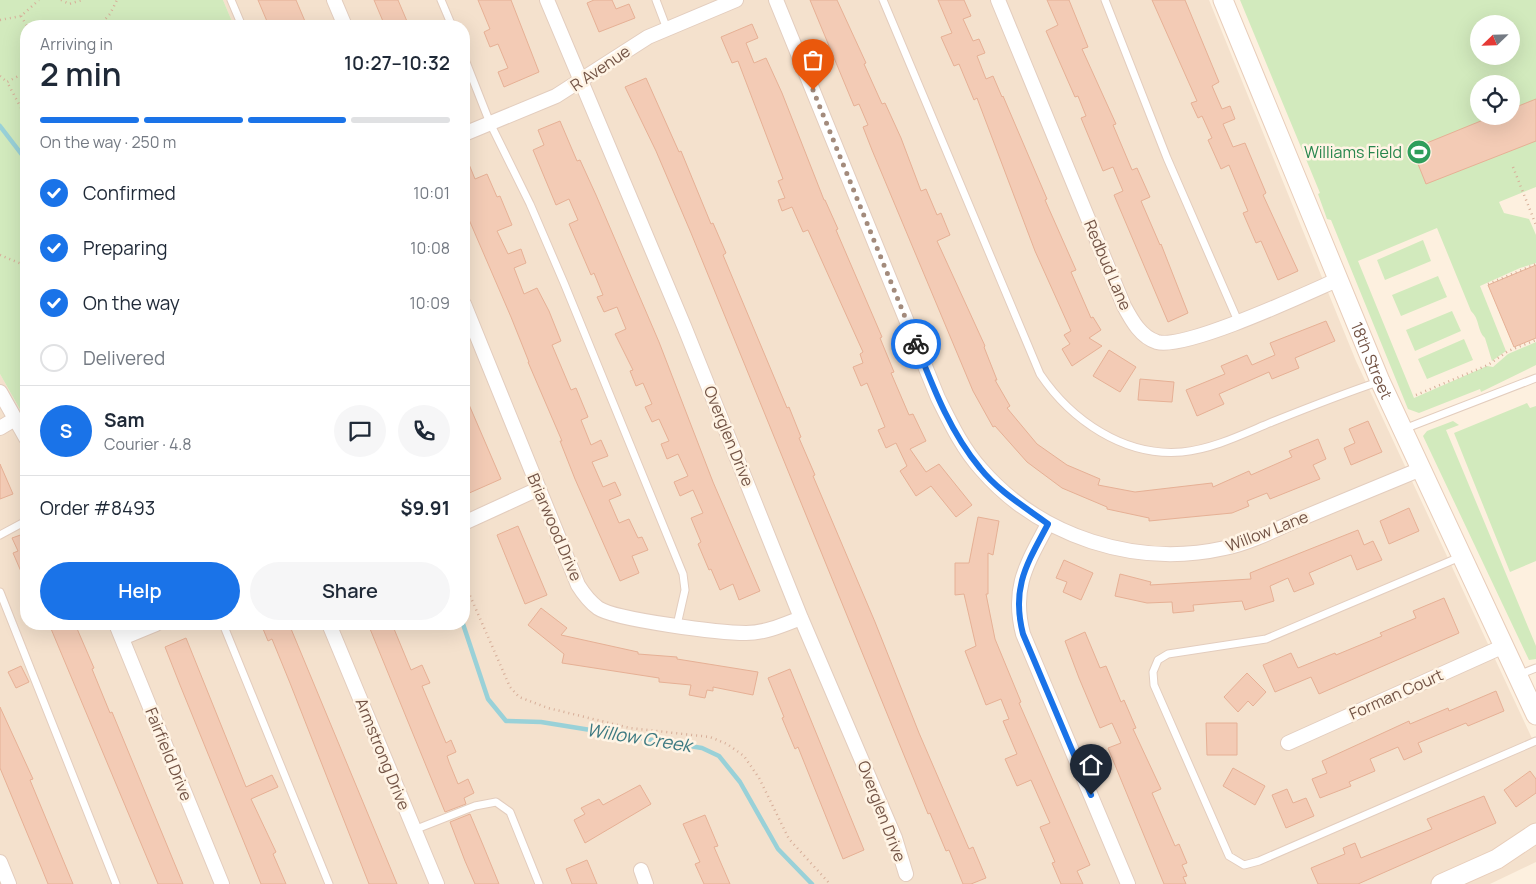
<!DOCTYPE html>
<meta charset="utf-8">
<style>
body{margin:0;font-family:Manrope,sans-serif;background:#f6f6f7;color:#1f2937;height:100vh;display:flex;flex-direction:column;font-size:19px;white-space:nowrap}
*{box-sizing:border-box;margin:0}
p{font-size:16px;color:#747a83}
.icon{flex:none;width:28px;height:28px;fill:none;stroke:currentColor;stroke-width:2;stroke-linecap:round;stroke-linejoin:round}
.map{position:relative;flex:1;overflow:hidden}
.sheet{position:absolute;left:20px;top:20px;width:450px;height:610px;display:flex;flex-direction:column;background:#fff;border-radius:20px;box-shadow:0 5px 20px #0002}
.sheet>*{flex:none}
.needle{width:32px;rotate:247deg}
.fabs{position:absolute;left:1470px;top:15px;display:grid;gap:10px}
.fabs a{display:grid;place-items:center;width:50px;height:50px;border-radius:50%;background:#fff;box-shadow:0 5px 20px #0002;font-size:25px}
.pin{position:absolute;display:grid;place-items:center;width:42px;height:42px;color:#fff;margin:-51px -21px;border-radius:50% 50% 50% 0;rotate:-45deg;box-shadow:0 0 5px #0007}
.pin .icon{rotate:45deg}
.courier{position:absolute;display:grid;place-items:center;width:50px;height:50px;margin:-25px;border:4px solid #1a73e8;border-radius:50%;background:#fff;color:#222;box-shadow:0 1px 6px #0007}
.headline em{font-style:normal;font-weight:600}
.headline div{display:flex;flex-direction:column-reverse}
.headline{display:flex;align-items:center;justify-content:space-between;height:85px;padding:0 20px}
h1{font-size:32px;font-weight:600;line-height:38px}
.bar{display:grid;grid-template-columns:repeat(4,1fr);gap:8px 5px;align-content:center;height:60px;padding:0 20px}
.bar i{height:6px;border-radius:4px;background:#e0e1e3}
.bar .current{background:#1a73e8}
.bar p{grid-column:span 4}
.line{display:flex;align-items:center;gap:12px;padding:0 20px;border-top:1px solid #e0e1e3}
.line div{flex:1}
.round{display:grid;place-items:center;flex:none;width:52px;height:52px;border-radius:26px;background:#f6f6f7}
ol{padding:0 20px;list-style:none}
li{display:flex;align-items:center;gap:15px;height:55px}
li p{margin-inline-start:auto}
li .icon{padding:5px;border-radius:50%;background:#1a73e8;color:#fff;stroke-width:4}
li:last-child{color:#747a83}
li i{width:28px;height:28px;border:2px solid #e0e1e3;border-radius:50%}
.primary-button{display:flex;gap:10px;margin-top:auto;padding:10px 20px}
.primary-button a{flex:1;height:58px;border-radius:30px;background:#1a73e8;color:#fff;font-size:20px;font-weight:600;line-height:58px;text-align:center}
.primary-button a+a{background:#f6f6f7;color:#1f2937}
.map>svg:first-child{display:block}
.residential{fill:#f4e1cd}
.green{fill:#d2eabd;fill-rule:evenodd}
.lines{fill:none;stroke-linecap:round;stroke-linejoin:round}
.stream{stroke:#99d1d8;stroke-width:4.5}
.building{fill:#f3cbb5;stroke:#e6b095}
.lane-casing{stroke:#e3cdbe;stroke-width:9}
.street-casing{stroke:#e3cdbe;stroke-width:16}
.secondary-casing{stroke:#e8cdba;stroke-width:21}
.path{stroke:#d7ae99;stroke-width:2.5;stroke-dasharray:1 4;stroke-linecap:butt}
.lane{stroke:#fff;stroke-width:7}
.street{stroke:#fff;stroke-width:14}
.secondary{stroke:#fff;stroke-width:19}
.done{stroke:#a38b7c;stroke-width:5;stroke-dasharray:0 9}
.route{stroke:#1a73e8;stroke-width:6}
.labels{text-anchor:middle;stroke-width:5;stroke-linejoin:round;paint-order:stroke}
.street-label{font-size:16px;fill:#735446;stroke:#fff4e5}
.leisure-label{font-size:16px;fill:#27864d;stroke:#fff4e5;text-anchor:end}
.water-label{font-size:18px;font-style:italic;fill:#3d7981;stroke:#fff4e5}
</style>
<div class="map">
<svg width="1536" height="884" viewBox="0 0 1536 884">
<rect width="100%" height="100%" fill="#fdf0df"/>
<path class="residential" d="M223 0H1209L1356 361 1536 747V862L1490 884H0V374L26 420V624H464V26H234Z"/>
<path class="green" d="M0 0H223L234 26H26V420L0 374Z
M1240 0H1536V187L1499 202 1504 213 1529 219 1536 235V263L1520 268 1480 286 1506 351 1492 361 1485 338C1477 331 1480 319 1471 311L1437 228 1358 261 1414 398 1487 366 1493 367 1508 354 1536 342V365L1481 392 1480 389 1419 413 1408 409 1331 220 1327 219 1318 194 1320 193ZM1479 24H1511V56H1479ZM1479 84H1511V116H1479Z
M1423 240 1431 261 1385 280 1377 260Z
M1438 276 1447 297 1401 316 1392 295Z
M1452 311 1461 331 1415 351 1406 330Z
M1464 339 1473 360 1427 379 1418 359Z
M1527 403 1530 408 1536 406V561L1510 572 1454 433Z
M1453 421 1459 425 1446 430 1536 646V659L1529 660 1423 436 1427 431Z"/>
<g class="lines">
<path class="stream" d="M0 126 26 160
M463 624 488 699 506 721 541 722 702 748 719 756 740 782 778 849 812 884"/>
</g>
<path class="building" d="M258 0H296L307 26H269Z
M374 0H398L409 26H385Z
M478 0H511L539 72 504 87 498 72 508 68 498 44 490 47 484 32 490 29Z
M594 0H612L616 9 629 4 635 18 599 32 587 3Z
M810 0H837L866 63 864 64 882 104 885 103 901 138 921 191 926 189 937 215 941 213 950 235 937 241 985 346 984 347 997 380H995L1010 406 1007 408 1037 444 1067 465 1100 479 1098 485 1135 492 1212 483 1213 487 1249 471 1251 475 1292 457 1289 451 1318 439 1326 459 1313 465 1320 479 1270 499 1267 493 1247 501 1249 506 1232 513 1149 521V518L1107 509V507L1062 488 1027 462 995 426 993 427 973 391 872 150 863 127 868 125 859 104 854 106Z
M938 0H964L971 16 963 19 973 41 979 39 985 53 977 56 986 79 993 76 1002 97 1003 96 1047 199 1045 200 1076 270 1071 272 1091 318 1093 317 1101 330 1089 338 1102 346 1072 366 1062 349 1070 344 1064 335 1071 331 1035 251 977 98 974 100 959 64 954 66 941 37 952 33Z
M1047 0H1069L1088 47 1082 49 1116 124 1113 125 1132 170 1137 168 1150 197 1141 201 1160 245 1161 244 1188 313 1168 322 1114 195 1123 191 1113 167 1103 171 1081 118 1086 116 1078 96 1075 97 1046 31 1058 25Z
M1152 0H1185L1219 82 1212 86 1222 109 1230 106 1235 119 1223 124 1233 147 1245 143 1266 193 1263 195 1298 271 1278 280 1261 241 1256 243 1243 213 1248 211 1229 165 1221 169 1208 140 1212 138 1202 116 1198 118 1191 103 1197 101Z
M752 24 758 38 746 43 754 63 766 58 782 93 824 200H825L838 229 836 230 882 337 880 338 894 372 891 373 909 415 913 414 926 441 910 449 926 472 939 464 972 505 956 517 931 486 916 496 900 471 907 466 896 443 886 448 878 430 885 427 867 383 861 386 853 367 863 363 860 354 863 352 844 310 808 230 803 232 792 207 782 211 778 200 785 198 778 181 783 179 738 61 732 63 721 37Z
M646 78 679 152 681 151 711 224 713 223 726 253 723 255 787 408 789 407 801 437 799 438 815 475 813 476 875 622 919 733 969 849 973 847 986 878 971 884H963L949 850 946 851 930 813 928 814 691 233 656 151 625 87Z
M1536 99V141L1426 184 1412 149 1493 116H1511V109Z
M560 121 577 161 580 160 596 195 659 342 713 482 760 591 739 600 733 584 720 590 711 569 709 570 698 544 701 542 691 518 703 513 693 490 680 496 674 482 688 476 678 454 667 459 661 444 669 441 659 419 652 422 645 407 652 404 643 383 636 386 630 371 633 370 615 334 626 329 617 307 604 312 597 297 603 295 594 273 591 275 569 224 578 220 569 199 556 205 533 150 544 145 538 130Z
M464 152 475 179 487 174 497 197 500 196 512 225 497 231 508 254 521 249 526 263 514 268 524 294 537 288 549 311 561 341 552 345 571 390 576 388 588 417 581 420 591 445 601 440 608 456 592 462 603 487 615 482 621 495 609 500 619 523 629 519 638 538 642 537 648 550 632 556 639 573 620 581 575 479 560 441H562L528 362H529L511 317 464 208Z
M1536 265V338L1514 347 1488 285Z
M1326 321 1335 341 1295 358 1299 368 1272 379 1269 372 1219 394 1224 404 1197 416 1186 390 1225 374 1221 366 1247 355 1252 365 1275 355 1270 343Z
M1109 350 1136 367 1120 392 1093 376Z
M1140 379 1174 382 1172 402 1138 400Z
M464 393 501 479 467 494 464 487V478L469 475 464 464Z
M1368 421 1382 452 1351 465 1344 448 1355 443 1349 429Z
M0 464 13 494 0 499Z
M1409 508 1419 531 1389 544 1380 521Z
M978 517 999 521 993 555 988 553V594H986L995 639 1021 702 1019 703 1090 865 1077 871 1083 884H1061L1052 863 1055 862 1040 827 1050 823 1031 780 1017 786 1005 759 1017 754 1003 721 1009 719 1001 699 986 705 965 651 976 646 964 594 955 595V563H969Z
M518 526 547 595 525 604 497 535Z
M1358 530 1364 545 1373 541 1382 560 1357 570 1351 555 1309 573 1314 584 1294 592 1288 578 1270 586 1274 601 1245 610 1242 601 1193 605 1194 611 1173 613 1172 602 1147 603 1115 596 1120 574 1151 582 1150 585 1251 579 1250 573Z
M26 533V583L13 553 18 551 12 538Z
M1064 560 1093 573 1081 600 1063 592 1067 582 1056 578Z
M1444 598 1459 633 1319 694 1311 677 1275 692 1263 665 1291 653 1298 668 1335 653 1336 655 1382 636 1380 633 1416 618 1413 611Z
M541 608 567 628 561 635 638 652V654L677 657V659L758 672 753 695 713 687V691L707 690 705 698 689 695 691 685 659 682V678L562 663 564 654 528 625Z
M49 624H75L94 668 92 669 110 713 112 712 183 884H158Z
M261 624H289L397 884H369L290 683 272 639 268 641Z
M368 624H392L411 670 422 665 430 683 422 686 446 743 451 740 456 752 447 756 449 762 458 784 468 779 474 793 464 798 466 804 445 812Z
M1085 632 1100 668 1106 666 1121 702 1124 700 1136 728 1133 729 1161 789 1152 793 1175 846 1179 844 1187 863 1182 865 1187 876 1183 877 1186 884H1164L1108 748 1121 743 1112 723 1100 728 1079 678 1065 641Z
M186 638 246 787 272 775 278 787 251 799 276 852 273 854 286 884H261L180 685 165 647Z
M21 666 29 682 16 688 8 672Z
M790 669 864 850 843 859 798 747 795 749 782 718 784 717 768 678Z
M1247 673 1266 692 1253 706 1248 701 1238 712 1224 697Z
M1496 691 1504 711 1468 726 1466 723 1418 743 1422 752 1404 760 1398 747 1370 759 1375 771 1349 782 1351 786 1320 798 1312 779 1327 773 1322 761 1409 721 1410 724 1448 708 1449 711Z
M0 707 33 779 30 780 73 884H48L42 869 0 768Z
M1206 723H1237V755H1207Z
M1233 768 1265 786 1255 805 1223 786Z
M1530 771 1536 779V793L1516 807 1504 790Z
M640 785 651 804 585 843 574 820 585 814 581 808 599 799 603 805Z
M1287 789 1293 803 1306 798 1314 816 1286 828 1272 795Z
M1484 796 1496 823 1358 884H1318L1311 868 1345 854 1343 848 1355 843 1361 858 1432 829 1427 819Z
M470 814 483 845 499 884H475L465 861 450 822Z
M705 815 718 846 714 847 730 884H704L695 864 700 862 683 824Z
M587 860 597 884H572L566 869Z"/>
<g class="lines">
<defs>
<path id="lane" d="M231 0 242 26
M441 0 452 26
M656 0 667 29
M883 0 1040 374C1071 420 1124 457 1182 452 1213 449 1243 434 1272 422 1307 408 1342 394 1378 382
M1105 0 1167 158 1238 321
M464 57 490 123 530 204 564 283 683 574 685 590 677 625
M1404 429 1536 378
M0 535 26 521
M1460 557 1266 639 1168 654 1158 660 1153 672 1154 685 1229 856 1244 865 1259 861 1536 741
M0 592 116 884
M223 624 329 884
M1518 675 1536 668
M414 830 475 806 496 802 510 812 539 884"/>
<path id="street" d="M334 0 345 26
M547 0 684 326 801 618 895 838 906 874
M776 0 938 398C950 422 962 448 981 469 1040 537 1136 568 1225 548 1249 543 1273 531 1295 521 1337 504 1379 486 1421 469
M998 0 1124 306C1132 321 1141 337 1157 342 1186 350 1305 294 1337 280
M464 134 556 96 648 37 736 0
M464 304 578 585C583 593 590 602 598 608 616 620 721 633 746 633 765 633 783 625 801 618
M0 392 26 438
M0 428 15 419
M464 523 538 489
M1048 524C1027 564 1011 587 1023 634L1128 884
M116 624 222 884
M329 624 437 884
M122 638 156 624
M1288 743 1504 646
M0 862 9 884
M641 870 646 884"/>
<g id="secondary">
<path id="s1" d="M1223 0 1380 381 1536 715"/>
<path d="M1441 884 1497 859 1536 833"/>
</g>
</defs>
<use href="#lane" class="lane-casing"/>
<use href="#street" class="street-casing"/>
<use href="#secondary" class="secondary-casing"/>
<path class="path" d="M61 0 69 4 82 0
M21 16 27 26
M0 20 21 16 39 0
M99 26 110 14 117 0
M26 72 7 82 26 117
M0 76 7 82
M1513 167 1536 225
M0 255 24 265 26 268
M1488 284 1536 264
M1416 395 1488 365 1508 351 1536 340
M464 582 510 687 519 697 548 708 630 728 710 737 727 744 744 756 759 778 789 839 830 884"/>
<use href="#lane" class="lane"/>
<use href="#street" class="street"/>
<use href="#secondary" class="secondary"/>
</g>
<g class="lines">
<path class="done" d="M813 90 916 344"/>
<path class="route" d="M916 344C933 387 950 432 980 468 998 491 1025 507 1048 524 1027 564 1011 587 1023 634L1091 795"/>
</g>
<defs>
<symbol id="stadium-disc" viewBox="-11 -11 22 22"><circle r="9.5" fill="#2e9e5b" stroke="#fff4e5"/><path d="M0-5a6.5 5 0 1 0 0 10a6.5 5 0 1 0 0-10ZM-3.5-1.8h7v3.6h-7Z" fill="#fff"/></symbol>
</defs>
<g fill-rule="evenodd">
<use href="#stadium-disc" x="1405" y="138" width="28" height="28"/>
</g>
<g class="labels">
<g class="street-label">
<text transform="translate(600 68) rotate(-34)" y="6">R Avenue</text>
<text transform="translate(1108 265) rotate(67)" y="6">Redbud Lane</text>
<text dy="6" stroke="none"><textPath href="#s1" startOffset="390">18th Street</textPath></text>
<text transform="translate(729 436) rotate(68)" y="6">Overglen Drive</text>
<text transform="translate(555 527) rotate(67)" y="6">Briarwood Drive</text>
<text transform="translate(1267 531) rotate(-21)" y="6">Willow Lane</text>
<text transform="translate(1396 694) rotate(-24)" y="6">Forman Court</text>
<text transform="translate(169 754) rotate(68)" y="6">Fairfield Drive</text>
<text transform="translate(383 754) rotate(68)" y="6">Armstrong Drive</text>
<text transform="translate(882 811) rotate(69)" y="6">Overglen Drive</text>
</g>
<g class="leisure-label">
<text x="1402" y="158">Williams Field</text>
</g>
<g class="water-label">
<text transform="translate(639 738) rotate(9)" y="6">Willow Creek</text>
</g>
</g>
</svg>
<div class="fabs">
<a><svg class="needle" viewBox="-14 -14 28 28"><path d="M0-13l5 13h-10z" fill="#e53935"/><path d="M0 13l5-13h-10z" fill="#747a83"/></svg></a>
<a><svg class="icon" aria-label="locate" viewBox="0 0 24 24"><circle cx="12" cy="12" r="6"/><path d="M12 2v4M12 18v4M2 12h4M18 12h4"/></svg></a>
</div>
<div class="pin" style="left:813px;top:90px;background:#ea580c"><svg class="icon" aria-label="bag" viewBox="0 0 24 24"><path d="M5 8h14l-1 12H6zM9 8a3 3 0 0 1 6 0"/></svg></div>
<div class="pin" style="left:1091px;top:795px;background:#1f2937"><svg class="icon" aria-label="home" viewBox="0 0 24 24"><path d="M3 11l9-7 9 7M6 9v11h12V9"/></svg></div>
<div class="courier" style="left:916px;top:344px"><svg class="icon" aria-label="bike" viewBox="0 0 24 24"><circle cx="6" cy="16" r="4"/><circle cx="18" cy="16" r="4"/><path d="M6 16l4-8h5l3 8M10 8l3 8H6M13 5h3"/></svg></div>
<section class="sheet">
<div class="headline"><div><h1>2 min</h1><p>Arriving in</p></div><em>10:27–10:32</em></div>
<div class="bar"><i class="current"></i><i class="current"></i><i class="current"></i><i></i><p>On the way · 250 m</p></div>
<ol>
<li><svg class="icon" aria-label="check" viewBox="0 0 24 24"><path d="M5 12l5 5 9-10"/></svg>Confirmed<p>10:01</p></li>
<li><svg class="icon" aria-label="check" viewBox="0 0 24 24"><path d="M5 12l5 5 9-10"/></svg>Preparing<p>10:08</p></li>
<li><svg class="icon" aria-label="check" viewBox="0 0 24 24"><path d="M5 12l5 5 9-10"/></svg>On the way<p>10:09</p></li>
<li><i></i>Delivered</li>
</ol>
<div class="line" style="height:90px"><b class="round" style="background:#1a73e8;color:#fff">S</b><div><b>Sam</b><p>Courier · 4.8</p></div><a class="round"><svg class="icon" aria-label="chat" viewBox="0 0 24 24"><path d="M4 5h16v11H9l-5 4z"/></svg></a><a class="round"><svg class="icon" aria-label="phone" viewBox="0 0 24 24"><path d="M5 4h4l2 5-3 2q2 4 5 5l2-3 5 2v4C11 20 4 13 5 4z"/></svg></a></div>
<div class="line" style="height:65px"><div>Order #8493</div><b>$9.91</b></div>
<div class="primary-button"><a>Help</a><a>Share</a></div>
</section>
</div>
